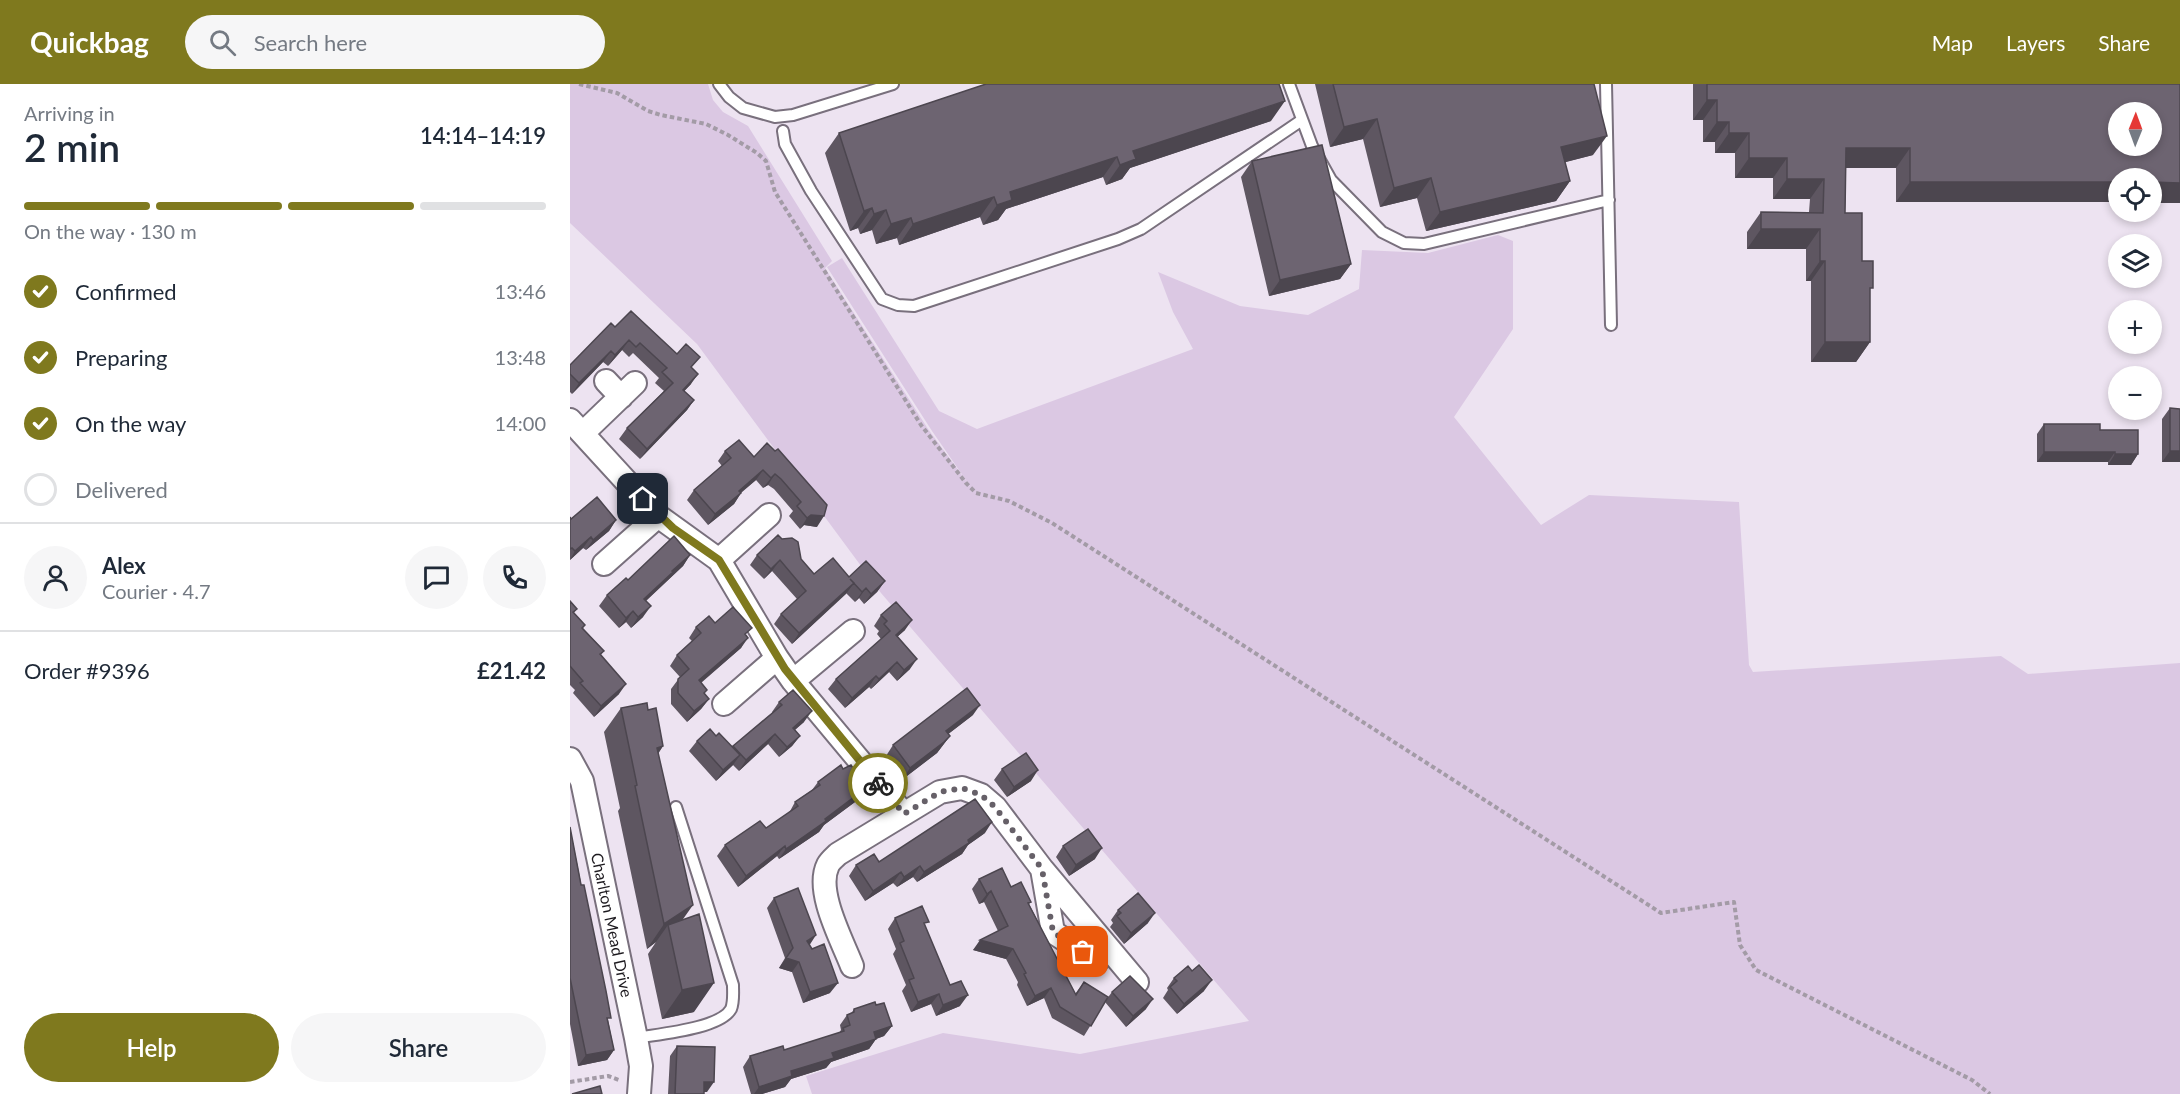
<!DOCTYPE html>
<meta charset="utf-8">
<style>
body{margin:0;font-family:Lato,sans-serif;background:#f6f6f7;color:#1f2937;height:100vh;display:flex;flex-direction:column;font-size:22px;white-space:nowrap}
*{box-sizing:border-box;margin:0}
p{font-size:20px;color:#747a83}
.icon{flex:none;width:33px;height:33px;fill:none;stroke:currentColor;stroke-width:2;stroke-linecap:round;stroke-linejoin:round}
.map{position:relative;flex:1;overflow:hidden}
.side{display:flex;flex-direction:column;background:#fff;width:570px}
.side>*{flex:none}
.needle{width:39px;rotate:1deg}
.fabs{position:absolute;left:1538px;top:18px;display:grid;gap:12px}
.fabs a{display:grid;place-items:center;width:54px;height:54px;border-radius:50%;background:#fff;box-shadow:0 3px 9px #0003;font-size:30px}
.pin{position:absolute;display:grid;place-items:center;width:51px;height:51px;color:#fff;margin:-26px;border-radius:12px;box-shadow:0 3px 9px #0006}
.courier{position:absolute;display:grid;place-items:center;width:60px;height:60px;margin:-30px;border:4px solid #7f791e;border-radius:50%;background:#fff;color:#222;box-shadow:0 2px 8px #0007}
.overview em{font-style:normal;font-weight:600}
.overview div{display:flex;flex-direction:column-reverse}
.overview{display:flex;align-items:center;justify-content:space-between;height:102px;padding:0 24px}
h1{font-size:39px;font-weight:600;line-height:45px}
.bar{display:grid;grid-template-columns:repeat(4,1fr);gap:9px 6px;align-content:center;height:72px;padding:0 24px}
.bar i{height:8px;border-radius:4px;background:#e0e1e3}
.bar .active{background:#7f791e}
.bar p{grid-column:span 4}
.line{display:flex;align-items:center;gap:15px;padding:0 24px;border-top:2px solid #e0e1e3}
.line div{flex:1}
.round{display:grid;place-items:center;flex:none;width:63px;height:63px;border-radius:32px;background:#f6f6f7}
ol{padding:0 24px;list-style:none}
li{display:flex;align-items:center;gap:18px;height:66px}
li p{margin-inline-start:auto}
li .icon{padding:6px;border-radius:50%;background:#7f791e;color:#fff;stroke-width:4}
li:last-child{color:#747a83}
li i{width:33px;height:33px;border:3px solid #e0e1e3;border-radius:50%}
.primary-button{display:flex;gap:12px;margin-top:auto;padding:12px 24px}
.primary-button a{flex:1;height:69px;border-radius:36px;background:#7f791e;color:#fff;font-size:24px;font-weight:600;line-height:69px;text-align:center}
.primary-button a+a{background:#f6f6f7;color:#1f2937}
header{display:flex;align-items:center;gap:36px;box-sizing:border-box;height:84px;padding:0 30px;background:#7f791e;color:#fff}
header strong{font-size:28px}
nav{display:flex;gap:33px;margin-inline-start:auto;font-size:21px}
.search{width:420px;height:54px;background:#f6f6f7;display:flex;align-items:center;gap:15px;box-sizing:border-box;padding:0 21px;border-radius:33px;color:#747a83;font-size:22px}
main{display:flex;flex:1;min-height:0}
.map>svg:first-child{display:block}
.green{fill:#dbc8e3}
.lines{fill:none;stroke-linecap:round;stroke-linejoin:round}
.service-casing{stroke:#79707d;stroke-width:14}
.minor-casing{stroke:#79707d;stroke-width:26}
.path{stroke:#a39ba6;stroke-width:4;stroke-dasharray:4.5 3;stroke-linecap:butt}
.service{stroke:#fff;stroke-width:10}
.minor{stroke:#fff;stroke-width:22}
.wall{fill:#5e5661}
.shaded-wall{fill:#4c464f}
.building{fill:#6d6471;stroke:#4c464f;stroke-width:1.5;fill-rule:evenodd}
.done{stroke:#666068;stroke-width:6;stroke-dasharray:0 10.8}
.route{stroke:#7f791e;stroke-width:8}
.labels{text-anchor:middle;stroke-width:4.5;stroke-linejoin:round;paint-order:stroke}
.street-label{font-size:16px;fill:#1d1a1f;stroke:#fff}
</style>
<header>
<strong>Quickbag</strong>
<div class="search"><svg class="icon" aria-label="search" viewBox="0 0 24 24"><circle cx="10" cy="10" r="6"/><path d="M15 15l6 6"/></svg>Search here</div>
<nav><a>Map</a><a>Layers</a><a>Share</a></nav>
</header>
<main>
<section class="side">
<div class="overview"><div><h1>2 min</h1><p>Arriving in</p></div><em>14:14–14:19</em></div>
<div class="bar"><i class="active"></i><i class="active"></i><i class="active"></i><i></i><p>On the way · 130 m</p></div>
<ol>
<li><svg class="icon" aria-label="check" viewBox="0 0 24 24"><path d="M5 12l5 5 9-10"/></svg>Confirmed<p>13:46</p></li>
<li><svg class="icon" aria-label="check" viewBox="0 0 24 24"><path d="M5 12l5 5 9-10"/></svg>Preparing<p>13:48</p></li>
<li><svg class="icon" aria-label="check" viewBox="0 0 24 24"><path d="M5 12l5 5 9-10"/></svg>On the way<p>14:00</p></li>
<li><i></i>Delivered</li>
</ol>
<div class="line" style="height:108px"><a class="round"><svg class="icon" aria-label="person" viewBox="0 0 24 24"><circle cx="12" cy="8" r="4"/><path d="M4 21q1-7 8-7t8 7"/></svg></a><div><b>Alex</b><p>Courier · 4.7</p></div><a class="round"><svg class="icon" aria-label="chat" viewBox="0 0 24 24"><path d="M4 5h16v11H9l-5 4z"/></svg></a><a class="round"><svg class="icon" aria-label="phone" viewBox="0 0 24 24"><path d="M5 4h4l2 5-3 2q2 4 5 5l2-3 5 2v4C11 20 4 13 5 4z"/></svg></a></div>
<div class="line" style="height:78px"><div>Order #9396</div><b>£21.42</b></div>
<div class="primary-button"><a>Help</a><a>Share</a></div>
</section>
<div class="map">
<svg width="1610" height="1010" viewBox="0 0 1610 1010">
<rect width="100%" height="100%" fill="#ede3f1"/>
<path class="green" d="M0 0H138L143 16 153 28 178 42 262 177 255 184 358 345 400 402 362 347 257 183 272 174 369 327 407 345 623 265 603 228 588 188 670 222 738 231 789 205 792 166 858 169 928 151 943 157V245L884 333 971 441 1019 411 1169 418 1179 581 1183 588 1431 572 1458 590 1610 579V1010H242L236 992 373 949 510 970 679 937 311 509 127 260 0 139Z"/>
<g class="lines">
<defs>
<path id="service" d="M149 0 159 13 173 24 205 33 223 31 323 0
M719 0 742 62 761 96 812 148 834 159 854 160 1039 116
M1036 0 1041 241
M213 47 215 60 241 107 312 215 328 221 344 222 548 155 571 145 732 36
M66 954C87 950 150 945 161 925 164 918 163 909 163 901L106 723"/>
<path id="minor" d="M36 297 51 313
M0 336 88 432 149 476 207 574 223 597 334 730
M13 349 65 299
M149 476 199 431
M34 480 88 432
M223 597 283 547
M154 620 207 574
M0 675 12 697 66 954 71 982 69 1010
M473 786 567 898
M282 882C272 856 245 807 258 781 260 777 265 773 268 770L370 708 392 704 411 711 425 723 472 785 483 848 527 877"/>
</defs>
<use href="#service" class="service-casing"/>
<use href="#minor" class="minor-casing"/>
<path class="path" d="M9 0 47 9 78 27 91 31 136 40 158 51 187 69 196 77 205 108 351 341 396 399 406 409 439 417 482 439 1091 829 1164 818 1170 861 1186 886 1402 996 1420 1010
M0 998 38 992 49 996"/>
<use href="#service" class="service"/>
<use href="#minor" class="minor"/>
</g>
<path class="wall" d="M745 0H1024L1023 71 995 78 1000 97 986 117 856 147 847 114 810 123 793 55 760 63Z
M1123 0H1610V119H1581V94H1548V118H1326V84H1276L1275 129 1292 177 1300 208V258L1286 278H1241V197H1236V165H1177V148L1191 128H1239L1240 115H1203V94H1165V69H1145V58H1133V36H1123Z
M701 37 560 84 552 95 536 101 533 93 436 125 428 136 413 141 410 133 329 161 327 154 306 160 302 146 290 150 288 144 280 147 255 69 269 49Z
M682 77 781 180 770 195 699 212 671 93Z
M45 243 122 284 121 300 114 307 124 316 117 326 70 375 49 355 57 344 94 307 85 299 89 294 63 269 59 273 52 266 38 282 33 278 2 310 0 308V281Z
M1600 324 1610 378H1592V335Z
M1474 340 1530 346 1568 370 1561 381H1538V378H1467V350Z
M197 359 247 443 234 441 230 445 219 432 223 427 204 405 198 401 193 404 186 396 171 409 164 420 138 441 117 416 124 406 152 382 148 377 155 367 184 373Z
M0 433 1 435 46 436 39 447 16 466 13 464 0 476Z
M120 471 113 482 76 517 73 533 61 544 56 538 49 544 29 522 37 511 58 496Z
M187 471 231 475 244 490 315 497 307 508 294 520 289 514 285 518 276 509 222 560 204 540 211 530 227 515 202 487 194 495 180 481Z
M0 517 7 525 4 529 15 541 13 544 34 567 31 571 49 610 24 633 3 609 5 606 0 601Z
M311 531 335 546 327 553 340 585 327 597 319 588 301 605 299 603 275 624 258 605 266 595 311 555 307 550 309 547 304 542Z
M145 539 177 552 171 564 131 599 137 606 134 609 139 615 131 625 117 638 101 620V605L110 593 100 582 107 571 122 557 119 554 126 543Z
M209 618 234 638 225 646 230 652 222 662 209 673 198 660 169 687 163 681 146 697 119 667 127 657 146 652 163 663 202 629V628Z
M51 624 78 626 93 662 88 670 112 836 124 928 92 935 78 870 86 858 77 865 48 727 50 724 34 648Z
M403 631 378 650 380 652 367 669 333 695 316 672 323 661Z
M273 685 295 702 292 706V707L285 718 254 741 249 748 209 775 207 772 168 803 147 772 155 761 196 744 219 729 225 718 242 706 248 698Z
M432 685 461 697 437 713 424 696Z
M0 743 44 966 37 976 8 982 0 940Z
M415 749 398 761 392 770 347 798 343 793 327 803 323 799 295 817 279 792 286 781 309 778Z
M493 762 525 775 499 792 486 773Z
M409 795 441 803 461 818 459 820 505 910 514 898 536 916 542 908 576 925 556 943 535 918 514 952 482 934 474 914 457 922 447 901 448 898 436 875 403 866 428 847 414 818 409 820 402 805Z
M204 814 239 861 260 909 233 919 222 888 209 884 215 874 197 824Z
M548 826 578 839 554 860 540 843 543 839 541 836Z
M325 834 355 842 380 901 390 922 366 932 361 920 341 928 332 907 336 901 323 870 326 865 318 845Z
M622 887 634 907 607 930 593 914 598 906 597 904 604 894Z
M306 921 322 942 314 952 306 955 299 965 261 978 256 984 221 995 215 1003 192 1010H181L173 983 180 972 214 966 269 949 271 946 270 941 277 931 281 930 284 925Z
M107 962 137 1008H134V1010H98L100 972Z"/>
<path class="shaded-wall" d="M1137 16H1147L1133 36H1123Z
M715 17 701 37 560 84 552 95 536 101 550 81 563 67Z
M807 35 793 55 760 63 774 43Z
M1147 38H1159L1145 58H1133Z
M1159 49H1179L1165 69H1145Z
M1037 52 1023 71 977 83 991 63Z
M1276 64H1340L1326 84H1262Z
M547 73 533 93 436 125 428 136 413 141 427 121 440 108Z
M1179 74H1217L1203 94H1165Z
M861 94 847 114 810 123 824 104Z
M1217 95H1254L1240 115H1203Z
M1000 97 986 117 856 147 870 128Z
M1340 98H1548V118H1326Z
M1581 98 1610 99V119H1581Z
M424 113 410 133 329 161 343 140Z
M302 124 288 144 280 147 294 127Z
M316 126 302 146 290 150 304 130Z
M341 134 327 154 306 160 321 140Z
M1191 145H1250L1236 165H1177Z
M1250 177H1255L1241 197H1236Z
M781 180 770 195 699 212 710 196Z
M59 256 52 266 38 282 45 271Z
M1255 258H1300L1286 278H1241Z
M41 267 33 278 2 310 9 299Z
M128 290 121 300 106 316 113 306Z
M124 316 117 326 70 375 77 365Z
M1600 367H1610V378H1592Z
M1474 368H1545L1538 378H1467Z
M1545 370H1568L1561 381H1538Z
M193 386 186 396 169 410 171 409 164 420 138 441 145 430 169 407Z
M205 390 198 401 193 404 201 394Z
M241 431 254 432 247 443 234 441 230 445 237 434Z
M46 436 39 447 16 466 23 456Z
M21 453 13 464 0 476 5 467Z
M120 471 113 482 67 525 74 515 102 487Z
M210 476 202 487 194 495 201 485Z
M315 497 307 508 294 520 301 510Z
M284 499 276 510 222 560 229 549Z
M296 504 289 514 285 518 292 508Z
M81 522 73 533 61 544 68 533Z
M63 527 56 538 49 544 56 534Z
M342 536 335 546 318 561 326 551Z
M178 554 171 564 121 607 129 596Z
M347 575 340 585 327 597 334 586Z
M327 578 319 588 301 605 309 595Z
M306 592 299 603 275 624 282 614Z
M56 600 49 610 24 633 31 622Z
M139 615 131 625 117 638 124 627Z
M410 621 403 631 368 658 376 647Z
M242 627 234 638 215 654 223 644Z
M205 650 198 660 169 687 176 676Z
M230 652 222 662 209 673 217 663Z
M380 652 367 669 333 695 340 684Z
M93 662 76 687 87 664Z
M170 671 163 681 146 697 153 686Z
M468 686 461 697 437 713 444 703Z
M295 702 289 710 292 707 285 718 254 741 249 748 209 775 216 765 255 735Z
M422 738 415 749 398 761 392 770 347 798 354 788Z
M215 762 207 772 168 803 176 792Z
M532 764 525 775 499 792 506 781Z
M350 782 343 793 327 803 334 793Z
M331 788 323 799 295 817 303 807Z
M421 807 414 818 409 820 417 810Z
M123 821 106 845 98 841 86 858 77 865 94 840Z
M585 829 578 839 554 860 561 849Z
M246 851 239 862 237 857Z
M410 856 443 865 436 875 403 866Z
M216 874 229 878 222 888 209 884Z
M642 896 634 907 607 930 614 920Z
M144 899 124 928 92 935 112 906Z
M268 899 260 909 233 919 240 908Z
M481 904 474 914 457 922 465 912Z
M369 910 361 920 341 928 348 918Z
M398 911 390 922 366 932 373 921Z
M583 915 576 925 556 943 563 932Z
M322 942 314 952 306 955 299 965 261 978 256 984 221 995 215 1003 192 1010H184L189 1003 221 987 262 969 304 948Z
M44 966 37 976 8 982 16 971Z
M134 998H144L137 1008H126Z"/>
<path class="building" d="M416 0H709L715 17 563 67 566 75 550 81 547 73 440 108 442 116 427 121 424 113 343 140 341 134 321 140 316 126 304 130 302 124 294 127 269 49Z
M763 0H1024L1037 52 991 63 1000 97 870 128 861 94 824 104 807 35 774 43Z
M1137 0H1610V99L1581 98V94H1548V98H1340V64H1276L1275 129H1292V177H1303V204H1300V258H1255V177H1250V145H1191V128L1253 129 1254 95H1217V74H1179V49H1159V38H1147V16H1137ZM1548 28H1581V62H1548Z
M752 61 781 180 710 196 682 77Z
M61 227 107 270 116 260 130 273 121 283 128 290 113 306 124 316 77 365 57 344 103 299 92 288 97 284 70 259 66 263 59 256 45 271 41 267 9 299 0 290V281L41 239 45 243Z
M1600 324 1610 325V367H1600Z
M1474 340H1530V346H1568V370H1545V368H1474Z
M169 356 184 373 197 359 205 367 208 365 257 421 254 432 241 431 237 434 227 422 231 418 211 395 205 390 201 394 193 386 169 407 171 409 145 430 124 406 161 374 155 367Z
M27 413 46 436 23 456 21 453 5 467 2 464 0 465V433L1 435Z
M208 451 212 455 222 454 228 458 231 475 244 490 263 474 279 493 296 477 315 497 301 510 296 504 292 508 280 495 284 499 229 549 211 530 236 507 210 476 201 485 187 471Z
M104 452 120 471 102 487 103 488 74 515 81 522 68 533 63 527 56 534 37 511 56 494 58 496Z
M0 517 7 525 3 528 15 541 12 544 34 567 30 570 56 600 31 622 10 599 13 597 0 582Z
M326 518 342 536 326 551 347 575 334 586 327 578 309 595 306 592 282 614 266 595 320 547 314 540 317 537 311 531Z
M163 523 182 544 175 550 178 554 129 596 137 606 134 609 139 615 124 627 108 609V595L119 585 107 571 131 549 126 543 139 532 145 539Z
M397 604 410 621 376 647 380 652 374 658 340 684 323 661Z
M223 606 242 627 223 644 230 652 217 663 205 650 176 676 163 662 212 621 209 618Z
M77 619 78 626 86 624 93 662 87 664 123 821 94 840 65 702 67 701 51 624Z
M140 645 146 652 149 649 170 671 153 686 127 657Z
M456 669 468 686 444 703 432 685Z
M271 681 273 685 281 681 295 702 291 705 292 707 255 735 256 737 216 765 215 762 176 792 155 761 190 737 196 744 228 722 225 718 250 701 248 698Z
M405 715 422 738 398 756 399 759 354 788 350 782 334 793 331 788 303 807 286 781 304 770 309 778Z
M0 743 11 801H14L36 907 41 934H37L44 966 16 971 0 894Z
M518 745 532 764 506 781 493 762Z
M432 784 441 803 451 798 461 818 458 819 506 911 514 898 538 913 521 942 490 923 481 904 465 912 454 890 456 889 443 865 410 856 438 842 421 807 417 810 409 795Z
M228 804 246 851 237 857 242 865 254 860 268 899 240 908 229 878 216 874 223 864 204 814Z
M568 809 585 829 561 849 547 832 551 829 548 826Z
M352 822 359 838 354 839 380 901 391 897 398 911 373 921 369 910 348 918 339 896 344 894 330 859 334 857 325 834Z
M129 830 144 899 112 906 98 841Z
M629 881 642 896 614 920 600 903 607 897 604 894 618 882 622 887Z
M560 892 583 915 563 932 542 908Z
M305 918 306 921 314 919 322 942 304 948 306 955 262 969 264 974 221 987 222 992 189 1003 180 972 213 962 214 966 274 947 273 944 280 941 277 931 284 928V925Z
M107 962 145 963 144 998H134V1010H105Z
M30 1002 32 1010H2Z"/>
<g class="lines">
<path class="done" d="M308 699 334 730 370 708 392 704 411 711 425 723 472 785 483 848 513 868"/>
<path class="route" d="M73 415 103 444 149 476 215 585 308 699"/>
</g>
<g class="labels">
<g class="street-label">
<text transform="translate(42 841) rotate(78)" y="6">Charlton Mead Drive</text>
</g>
</g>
</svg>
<div class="fabs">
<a><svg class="needle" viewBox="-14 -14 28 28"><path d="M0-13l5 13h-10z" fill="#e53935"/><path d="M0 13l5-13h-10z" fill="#747a83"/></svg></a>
<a><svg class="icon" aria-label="locate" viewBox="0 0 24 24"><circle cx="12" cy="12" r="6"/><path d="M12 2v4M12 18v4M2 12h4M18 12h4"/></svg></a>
<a><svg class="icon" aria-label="layers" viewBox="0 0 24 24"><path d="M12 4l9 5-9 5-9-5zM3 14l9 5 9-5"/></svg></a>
<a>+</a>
<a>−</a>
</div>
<div class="pin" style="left:513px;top:868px;background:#ea580c"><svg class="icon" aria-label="bag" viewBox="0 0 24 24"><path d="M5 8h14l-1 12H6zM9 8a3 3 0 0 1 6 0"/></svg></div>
<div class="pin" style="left:73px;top:415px;background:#1f2937"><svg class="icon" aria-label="home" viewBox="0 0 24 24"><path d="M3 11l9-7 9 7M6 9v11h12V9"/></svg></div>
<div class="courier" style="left:308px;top:699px"><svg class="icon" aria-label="bike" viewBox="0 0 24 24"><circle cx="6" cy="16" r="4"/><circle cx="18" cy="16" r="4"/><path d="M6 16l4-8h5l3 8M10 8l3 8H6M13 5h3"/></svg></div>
</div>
</main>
